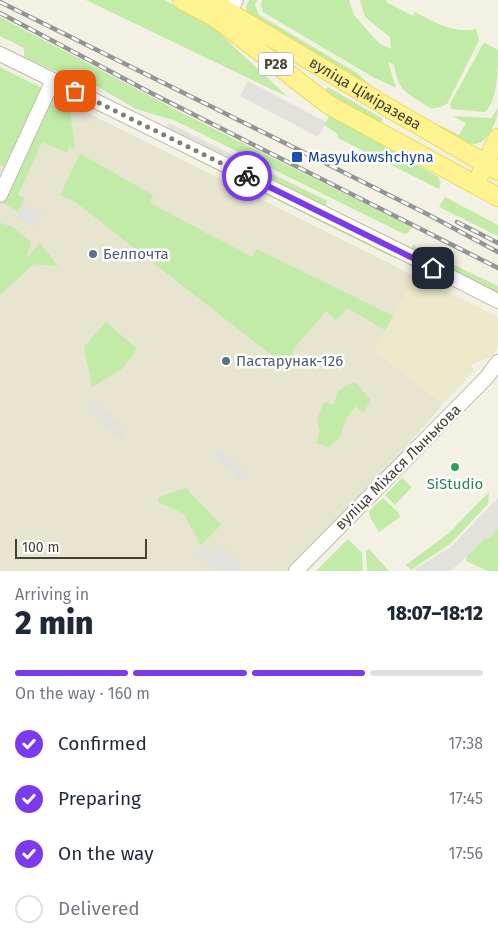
<!DOCTYPE html>
<meta charset="utf-8">
<style>
body{margin:0;font-family:"Fira Sans",sans-serif;background:#f6f6f7;color:#1f2937;height:100vh;display:flex;flex-direction:column;font-size:19px;white-space:nowrap}
*{box-sizing:border-box;margin:0}
p{font-size:16px;color:#747a83}
.icon{flex:none;width:28px;height:28px;fill:none;stroke:currentColor;stroke-width:2;stroke-linecap:round;stroke-linejoin:round}
.map{position:relative;height:571px;overflow:hidden}
.details{display:flex;flex-direction:column;background:#fff;flex:1}
.details>*{flex:none}
.scale{position:absolute;left:15px;bottom:12px;width:132px;box-sizing:border-box;padding-left:5px;border:2px solid #454133;border-top:0;font-size:14px;line-height:18px;white-space:nowrap;color:#454133;-webkit-text-stroke:4px #fff;paint-order:stroke}
.pin{position:absolute;display:grid;place-items:center;width:42px;height:42px;color:#fff;margin:-21px;border-radius:10px;box-shadow:0 2px 8px #0006}
.courier{position:absolute;display:grid;place-items:center;width:50px;height:50px;margin:-25px;border:4px solid #7c3aed;border-radius:50%;background:#fff;color:#222;box-shadow:0 1px 6px #0007}
.summary em{font-style:normal;font-weight:800}
.summary div{display:flex;flex-direction:column-reverse}
.summary{display:flex;align-items:center;justify-content:space-between;height:85px;padding:0 15px}
h1{font-size:32px;font-weight:800;line-height:38px}
.bar{display:grid;grid-template-columns:repeat(4,1fr);gap:8px 5px;align-content:center;height:60px;padding:0 15px}
.bar i{height:6px;border-radius:4px;background:#e0e1e3}
.bar .active{background:#7c3aed}
.bar p{grid-column:span 4}
ol{padding:0 15px;list-style:none}
li{display:flex;align-items:center;gap:15px;height:55px}
li p{margin-inline-start:auto}
li .icon{padding:5px;border-radius:50%;background:#7c3aed;color:#fff;stroke-width:4}
li:last-child{color:#747a83}
li i{width:28px;height:28px;border:2px solid #e0e1e3;border-radius:50%}
.map>svg:first-child{display:block}
.residential{fill:#e7e4d0}
.education{fill:#edeacb}
.green{fill:#c1eba7}
.parking{fill:#e3e1dc}
.lines{fill:none;stroke-linecap:round;stroke-linejoin:round}
.minor-casing{stroke:#bfbaa5;stroke-width:16}
.major-casing{stroke:#edd957;stroke-width:20}
.minor{stroke:#fff;stroke-width:14}
.major{stroke:#fff290;stroke-width:18}
.rail-casing{stroke:#949494;stroke-width:4.5}
.rail{stroke:#fff;stroke-width:2.5;stroke-dasharray:8;stroke-linecap:butt}
.done{stroke:#827f71;stroke-width:5;stroke-dasharray:0 9}
.route{stroke:#7c3aed;stroke-width:6}
.transit-dot{fill:#1a4fb4;stroke:#fff;stroke-width:2}
.service-dot{fill:#5c6f8a;stroke:#fff;stroke-width:2}
.leisure-dot{fill:#2e9e5b;stroke:#fff;stroke-width:2}
.labels{text-anchor:middle;stroke-width:5;stroke-linejoin:round;paint-order:stroke}
.shield{fill:#fff;stroke:#7d7a70;stroke-width:1}
.shield-label{font-size:14px;font-weight:bold;fill:#454133}
.street-label{font-size:15px;fill:#454133;stroke:#fff}
.transit-label{font-size:15px;fill:#164399;stroke:#fff;text-anchor:start}
.service-label{font-size:15px;fill:#4e5e75;stroke:#fff;text-anchor:start}
.leisure-label{font-size:15px;fill:#27864d;stroke:#fff}
</style>
<div class="map">
<svg width="498" height="571" viewBox="0 0 498 571">
<rect width="100%" height="100%" fill="#f3f1e3"/>
<path class="residential" d="M0 69 415 276 375 351 443 404 362 499 292 571H0Z"/>
<path class="education" d="M415 276 498 317V347L494 355 471 365 474 371 443 404 375 351Z"/>
<path class="green" d="M86 0H164L199 18 216 30 288 97Z
M249 0H257L255 5 259 15 357 73 369 84V86L248 15 246 7Z
M262 0H349L354 15 368 31 380 44 391 49 390 37 365 17 360 0H387L386 2 413 16 415 12C434 22 454 34 476 29L479 40 447 104C442 106 437 109 431 108 428 107 424 104 421 102 403 92 397 85 394 65L388 62 396 88 373 77 263 12 261 4Z
M0 17 182 113 412 227 407 234 402 233 176 121 136 109 93 84 75 80 24 57V48L0 36Z
M485 43 498 50C498 69 498 100 485 112L451 109 450 104 483 44Z
M0 67 46 90 6 166H0Z
M328 87 383 119 380 124 325 91Z
M50 104 70 112 75 149 69 147 67 153 42 142 18 195 25 198 18 212 1 202Z
M498 108C498 117 495 123 491 131 476 157 457 138 438 127L439 125 459 135 466 123 453 116 491 118Z
M330 114 438 177 441 183 439 189 338 138V134L324 125Z
M186 152 398 256 396 259 182 153Z
M80 154 153 195 150 203 252 257 257 249 393 316 385 330 347 308 336 320 326 311 292 351 295 360 288 368 74 201 60 195Z
M247 162 328 201 325 206 306 200 244 170Z
M445 197 498 225V236L439 207Z
M0 223 11 226 31 242 26 259 40 243 58 266 34 264 0 295Z
M413 245 498 286V294L410 251Z
M106 322 137 349 122 369 92 387 84 347Z
M355 382 371 400 363 413 356 406 346 419 340 437 329 447 316 443 320 432 317 420 324 402 333 405 339 390Z
M402 478 412 487 395 505 385 495Z
M186 488 221 525 201 545 184 514 158 502 159 497Z
M489 492 488 504 450 544 411 570 406 565 449 533Z
M383 498 398 512 400 517 379 532 370 517 369 511Z
M498 528V571H488L466 561 467 556 484 539H489Z
M348 539 362 553 363 571H316Z
M369 549 389 571H367L366 551Z"/>
<path class="parking" d="M248 81 326 122 318 137 240 96Z
M169 123 247 162 244 170 165 129Z
M23 204 43 213 35 228 17 217Z
M93 400 128 430 120 439 86 408Z
M220 449 248 475 242 481 214 455Z
M498 498V528L489 539H484L460 563 450 571H417L415 569 452 546Z
M220 544 242 565 235 571H215L196 553 203 546 211 553Z"/>
<g class="lines">
<defs>
<path id="minor" d="M224 21 236 0
M0 54 404 253 498 301
M0 195 53 80
M296 571 487 377 498 362"/>
<g id="major">
<path d="M182 0 216 18 329 105 498 197"/>
<path id="s1" d="M209 0 394 111 498 171"/>
<path d="M481 173 498 138"/>
</g>
</defs>
<use href="#minor" class="minor-casing"/>
<use href="#major" class="major-casing"/>
<use href="#minor" class="minor"/>
<use href="#major" class="major"/>
<defs>
<path id="rail" d="M0 2 301 151 429 215 498 252
M0 13 153 94 498 268
M457 222 498 243"/>
</defs>
<use href="#rail" class="rail-casing"/>
<use href="#rail" class="rail"/>
</g>
<g class="lines">
<path class="done" d="M75 91 247 176"/>
<path class="route" d="M247 176 433 268"/>
</g>
<rect class="transit-dot" x="291" y="151" width="12" height="12" rx="2.5"/>
<g class="service-dot">
<circle cx="93" cy="254" r="5"/>
<circle cx="226" cy="361" r="5"/>
</g>
<circle class="leisure-dot" cx="455" cy="467" r="5"/>
<g class="labels">
<rect class="shield" x="258.5" y="52.5" width="35" height="23" rx="4"/>
<g class="shield-label">
<text x="276" y="69">Р28</text>
</g>
<g class="street-label">
<text dy="5" stroke="none"><textPath href="#s1" startOffset="182">вуліца Ціміразева</textPath></text>
<text transform="translate(398 467) rotate(-45)" y="5">вуліца Міхася Лынькова</text>
</g>
<g class="transit-label">
<text x="308" y="162">Masyukowshchyna</text>
</g>
<g class="service-label">
<text x="103" y="259">Белпочта</text>
<text x="236" y="366">Пастарунак-126</text>
</g>
<g class="leisure-label">
<text x="455" y="489">SiStudio</text>
</g>
</g>
</svg>
<div class="scale">100 m</div>
<div class="pin" style="left:75px;top:91px;background:#ea580c"><svg class="icon" aria-label="bag" viewBox="0 0 24 24"><path d="M5 8h14l-1 12H6zM9 8a3 3 0 0 1 6 0"/></svg></div>
<div class="pin" style="left:433px;top:268px;background:#1f2937"><svg class="icon" aria-label="home" viewBox="0 0 24 24"><path d="M3 11l9-7 9 7M6 9v11h12V9"/></svg></div>
<div class="courier" style="left:247px;top:176px"><svg class="icon" aria-label="bike" viewBox="0 0 24 24"><circle cx="6" cy="16" r="4"/><circle cx="18" cy="16" r="4"/><path d="M6 16l4-8h5l3 8M10 8l3 8H6M13 5h3"/></svg></div>
</div>
<section class="details">
<div class="summary"><div><h1>2 min</h1><p>Arriving in</p></div><em>18:07–18:12</em></div>
<div class="bar"><i class="active"></i><i class="active"></i><i class="active"></i><i></i><p>On the way · 160 m</p></div>
<ol>
<li><svg class="icon" aria-label="check" viewBox="0 0 24 24"><path d="M5 12l5 5 9-10"/></svg>Confirmed<p>17:38</p></li>
<li><svg class="icon" aria-label="check" viewBox="0 0 24 24"><path d="M5 12l5 5 9-10"/></svg>Preparing<p>17:45</p></li>
<li><svg class="icon" aria-label="check" viewBox="0 0 24 24"><path d="M5 12l5 5 9-10"/></svg>On the way<p>17:56</p></li>
<li><i></i>Delivered</li>
</ol>
</section>
